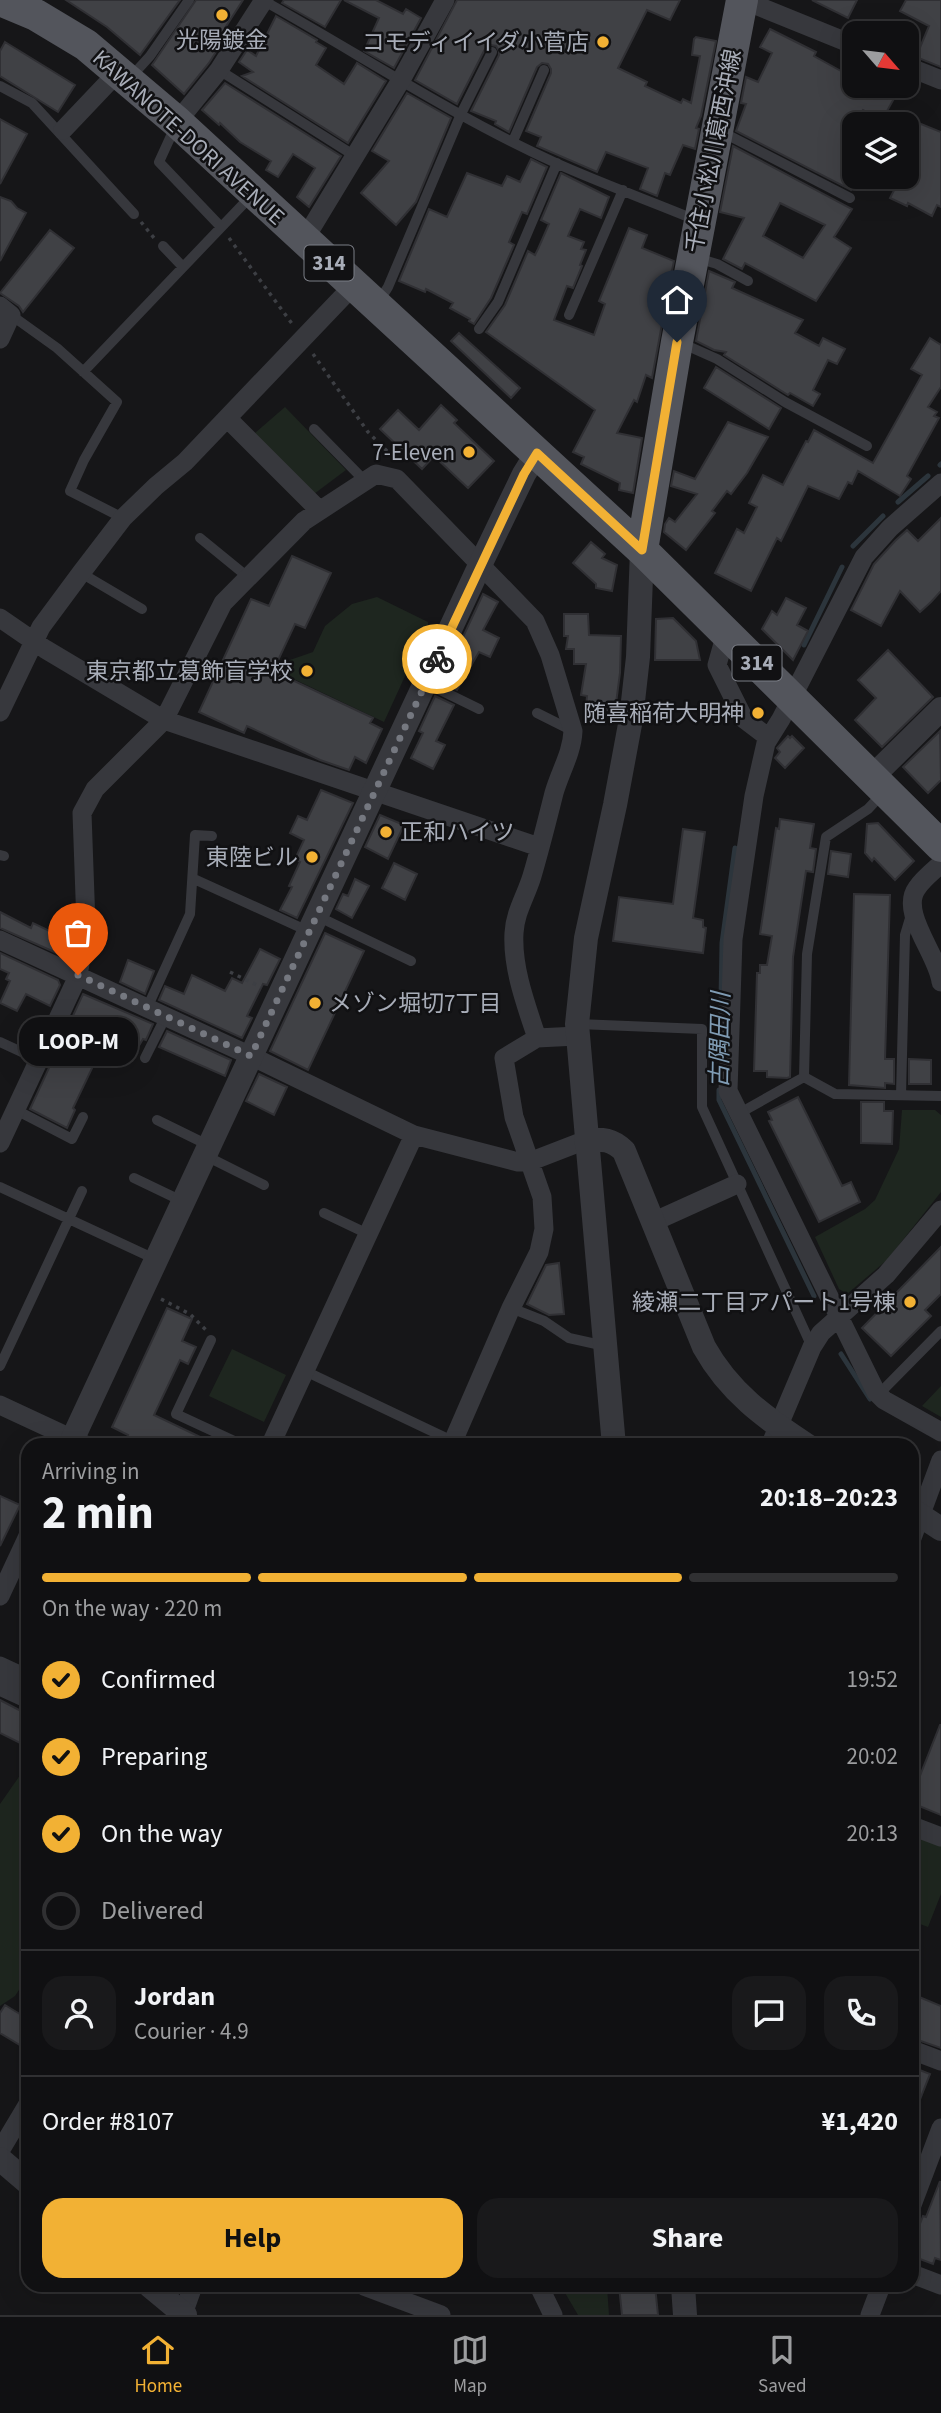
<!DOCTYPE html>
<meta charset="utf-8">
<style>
body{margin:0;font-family:"Source Sans 3","Noto Sans JP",sans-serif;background:#19191b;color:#f1f3f6;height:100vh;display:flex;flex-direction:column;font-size:26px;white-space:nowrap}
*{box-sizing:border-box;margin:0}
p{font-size:23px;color:#9c9d9f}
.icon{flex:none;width:38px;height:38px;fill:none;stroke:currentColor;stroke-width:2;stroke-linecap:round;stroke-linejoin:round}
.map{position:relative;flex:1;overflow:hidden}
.side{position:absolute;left:21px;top:1438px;width:898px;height:854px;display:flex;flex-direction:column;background:#101012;border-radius:21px;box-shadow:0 7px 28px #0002,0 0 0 2px #303032}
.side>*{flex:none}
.needle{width:46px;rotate:118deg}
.fabs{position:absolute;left:842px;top:21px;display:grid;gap:14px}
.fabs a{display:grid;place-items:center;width:77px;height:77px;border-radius:14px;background:#101012;box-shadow:0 7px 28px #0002,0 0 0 2px #303032;font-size:35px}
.pin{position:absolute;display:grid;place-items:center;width:60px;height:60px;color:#fff;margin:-72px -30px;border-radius:50% 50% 50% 0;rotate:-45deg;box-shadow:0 0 7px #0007}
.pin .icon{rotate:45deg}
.courier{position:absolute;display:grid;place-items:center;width:70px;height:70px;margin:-35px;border:5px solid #f2b134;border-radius:50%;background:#fff;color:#222;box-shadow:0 2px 9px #0007}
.bubble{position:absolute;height:49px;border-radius:21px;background:#101012;box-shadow:0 7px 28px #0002,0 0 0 2px #303032;font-size:23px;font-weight:700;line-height:49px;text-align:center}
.summary em{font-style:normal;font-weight:700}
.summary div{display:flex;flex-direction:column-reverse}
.summary{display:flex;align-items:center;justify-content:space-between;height:119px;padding:0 21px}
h1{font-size:46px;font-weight:700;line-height:52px}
.bar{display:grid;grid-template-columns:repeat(4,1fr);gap:10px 7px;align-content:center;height:84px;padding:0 21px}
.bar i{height:9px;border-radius:5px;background:#303032}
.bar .on{background:#f2b134}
.bar p{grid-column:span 4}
.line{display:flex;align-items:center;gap:18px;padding:0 21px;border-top:2px solid #303032}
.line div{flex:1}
.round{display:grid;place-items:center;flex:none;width:74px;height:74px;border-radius:21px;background:#19191b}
ol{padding:0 21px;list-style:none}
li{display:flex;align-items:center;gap:21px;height:77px}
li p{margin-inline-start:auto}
li .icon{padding:7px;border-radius:50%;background:#f2b134;color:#111;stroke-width:4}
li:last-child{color:#9c9d9f}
li i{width:38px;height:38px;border:4px solid #303032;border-radius:50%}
.action{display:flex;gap:14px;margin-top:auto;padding:14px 21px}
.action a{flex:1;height:80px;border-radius:21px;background:#f2b134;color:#111;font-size:28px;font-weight:700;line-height:80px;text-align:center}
.action a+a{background:#19191b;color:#f1f3f6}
.tab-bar{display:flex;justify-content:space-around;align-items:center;height:98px;border-top:2px solid #303032;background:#101012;font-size:19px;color:#9c9d9f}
.tab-bar a{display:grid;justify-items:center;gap:4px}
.tab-bar .on{color:#f2b134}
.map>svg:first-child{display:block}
.green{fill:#1e261f}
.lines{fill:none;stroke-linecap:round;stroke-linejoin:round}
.stream{stroke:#2c353c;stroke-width:5}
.building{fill:#404145;stroke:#303034;stroke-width:2;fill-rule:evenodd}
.path{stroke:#3d3f44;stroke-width:3.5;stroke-dasharray:3.5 5;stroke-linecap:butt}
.service{stroke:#37383d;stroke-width:10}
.minor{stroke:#37383d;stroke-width:19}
.tertiary{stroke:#37383d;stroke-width:24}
.primary{stroke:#53555c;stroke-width:32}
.done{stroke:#757880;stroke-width:7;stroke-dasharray:0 12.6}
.route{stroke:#f2b134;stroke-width:9}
.poi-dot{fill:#f2b134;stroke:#111113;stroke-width:2.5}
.labels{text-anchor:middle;stroke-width:5;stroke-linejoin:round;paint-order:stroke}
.shield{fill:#111113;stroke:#7b7e86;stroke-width:2}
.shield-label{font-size:21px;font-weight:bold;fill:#a8adb8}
.poi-label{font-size:23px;fill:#a8adb8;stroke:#111113;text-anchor:end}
.street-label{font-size:23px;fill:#a8adb8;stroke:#111113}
.water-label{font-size:24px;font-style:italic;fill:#7f9bb3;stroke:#111113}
</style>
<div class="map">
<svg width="941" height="2315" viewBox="0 0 941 2315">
<rect width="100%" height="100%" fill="#161618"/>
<path class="green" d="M285 407 346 470 314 494 255 433Z
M377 597 428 622V626L384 722 279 672 284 662 313 652 325 626 352 604Z
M902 1110H935L941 1115V1192L887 1260 847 1294 839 1289 815 1237 865 1209 875 1200 899 1149Z
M232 1349 286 1375 264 1422 209 1396Z
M941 1386V1417L922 1406Z
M23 1771 28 1773V1976L15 1996 0 2006V1804Z
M912 1835 941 1846V1894L928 1927 912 1921Z
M561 2286H607L609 2315H578Z"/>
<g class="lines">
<path class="stream" d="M940 465 941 464
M898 502 928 476
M853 546 883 516
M804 645 842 567
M720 1059 722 943 735 848
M719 1090V1100L814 1296
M841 1354 870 1399"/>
</g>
<path class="building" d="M66 0H180L140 55 107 27Z
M196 0H243L225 28 228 30 226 36 209 63 184 94 152 65Z
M284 0H341L325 27 282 3Z
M344 0H376L403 14 406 9 421 18 394 68 364 51 379 18Z
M457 0H680L670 20 647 10 618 68 647 82 645 86 681 103 683 99 691 103 700 56 692 55 694 39 696 37 716 41 701 116 696 128 699 129 695 149 683 145 670 175 665 173 657 196 640 189 648 168 606 152 597 172 537 146 541 137 526 131 551 73V69L548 64 542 63 537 67 509 132 495 124 496 121 471 111 499 55V51L496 46 491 45 485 49 457 104 415 80Z
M812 0H857L848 18Z
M906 0H941V67L916 57 929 26 900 11Z
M276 16 317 40 316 42 326 48 316 65 344 84 357 63 386 81 348 143 242 76 253 72 239 62 247 50 256 56Z
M770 29 816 52 814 56 850 76 844 86H901L882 120 863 110 854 124V184L851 190 736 131 746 104 741 103 746 77 758 82 772 53 760 47Z
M5 42 75 85 58 112 0 76V51Z
M225 83 341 156 309 207 297 197 315 168 293 154 278 177 266 170 271 161 240 142 220 123 219 125 202 110Z
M407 93 451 118 416 202 396 225 361 193 389 161 372 151Z
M906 118 941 132V207L937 205 932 216 908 203 907 206 890 198 901 177H906V167L918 146 906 141Z
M0 119 27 134 0 184Z
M733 146 852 209 834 237 851 248 816 301 745 263 742 269 723 259 744 218 720 212ZM780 203 825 225 803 258 763 236Z
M531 159 547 167 527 214 522 212 509 242 514 245 491 298 474 324 469 321 470 319 450 308 453 303 426 289 425 292 399 281 429 209 447 217 467 173 502 186 507 176 520 182Z
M561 173 609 197 601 218 580 209 568 236 584 242 581 249 586 250 580 265 582 266 573 288 567 286 554 320 594 335 605 304 599 301 629 228 647 235 642 248 674 261 670 280 659 306 665 308 652 378 646 375 637 402 634 400 617 433 642 438 633 493 619 490 620 483 581 464 584 457 573 452 595 410 486 332 505 305 528 251 535 255 538 249 549 224 541 220Z
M0 197 11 201 17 208 26 213 0 261Z
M50 230 74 248 23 312 19 306 0 293Z
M709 271 735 282 732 288 803 320 795 333 819 346 823 338 845 349 837 364 828 360 813 390 820 394 813 406 790 393 788 395 724 355 726 352 714 350 696 341Z
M459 333 520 388 511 398 451 341Z
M930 338 941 345V387L928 407 937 412 934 416 939 418 907 476 911 479 900 496 858 471 852 484 848 482 839 499 808 486 781 541 777 538 751 591 715 573 737 529 744 533 757 507 749 503 763 475 783 485 806 441 808 442 814 430 873 463 922 375 911 369Z
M716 367 781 408 769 429 704 388Z
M441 405 457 420 454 423 494 461 468 488 434 456 422 469 380 429 398 410 419 430Z
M728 422 768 437 747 473 731 494 727 491 712 511 715 513 686 550 664 532 665 524 669 518 675 522 697 494 671 486 674 471 695 479Z
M941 518V591L931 602 920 612 900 591 881 626 851 610 874 564 895 541 907 530 918 541Z
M591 542 605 554 602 558 617 565 612 591 596 588V584L573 563Z
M292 556 331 573 305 628 295 624 273 671 373 718 370 723 382 729 366 763 355 757 349 770 320 760 247 726 244 733 199 712 251 599 269 606Z
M483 594 498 602 483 630 499 638 490 657 479 652 457 690 442 682Z
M786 598 806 608 797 625 808 631 793 660 762 629 772 611 777 615Z
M564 614H588L589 635 621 636 620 673 615 711 586 707 587 696 581 695 586 664H574V649H566L568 636H564Z
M673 618 696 641 700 660H655L656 619Z
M888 650 933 697 882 747 855 720 876 698 858 680Z
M435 696 454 705 436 741 445 745 433 769 411 758 423 733 419 731Z
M940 731 941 780 928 793 903 767Z
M788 736 790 738 792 736 804 748 785 768 775 758 780 752 777 748Z
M321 790 353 803 297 918 280 910 292 887 289 886 300 862 295 859 304 840 290 833 298 816 307 820Z
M380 815 404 825 388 859 365 847Z
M780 819 814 824 810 848 816 849 813 872 806 871 793 957 790 1077 787 1078 767 1077V1071H754L757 973H760V965H767L772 936 760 934 776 828 779 829Z
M878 823 914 861 895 880 874 858 872 861 865 853 867 824Z
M683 829 705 832 693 918 703 920V927L706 928 703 953 613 941 619 897 673 904Z
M831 851 851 854 848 877 828 874Z
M394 863 417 874 405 900 382 888Z
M355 879 369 886 352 918 336 909 343 894 348 896Z
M854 894 890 895 885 1059H894V1084L885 1083V1088L849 1085Z
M0 912 31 928 33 923 71 941 68 958 0 928Z
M325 933 364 951 308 1070 270 1051Z
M260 949 280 959 267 985 263 984 247 1016 252 1018 242 1038 159 1000 165 986 184 994 192 975 225 991 232 978 242 983Z
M0 953 58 980 60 985 50 1006 26 994 17 1011 0 1003 10 981 6 979 9 973 0 969Z
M128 960 154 971 145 994 120 982Z
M83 994 153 1024 146 1040 143 1039 137 1049 86 1023 73 1051 95 1062 73 1108 75 1110 67 1128 30 1109Z
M167 1031 231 1060 225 1076 159 1047Z
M909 1059 931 1060V1084H909Z
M259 1074 287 1087 274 1115 246 1101Z
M798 1097 842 1186 851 1182 860 1202 819 1222 769 1121 772 1120 768 1112Z
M861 1102H884V1111H893L892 1144 861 1143Z
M941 1247V1294L925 1310 931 1316 891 1356 862 1328Z
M559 1263 564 1314 549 1315 527 1304 546 1265Z
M167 1308 192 1319 182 1341 196 1347 188 1364 180 1360 154 1415 219 1446H139L126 1439 128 1435 112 1427Z
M0 1496 20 1505 0 1546Z
M0 1700 23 1712 22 1714 28 1717V1747L0 1733Z
M940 1725H941V1815L912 1803V1796Z
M912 1994 941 2006V2048L912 2038Z
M5 2005 28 2019V2050L0 2033V2013Z
M912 2067 930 2074 913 2117H912Z
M940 2181 941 2260 935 2258 933 2264 912 2256V2245L923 2216 926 2217Z
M619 2286H655L658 2315H622Z"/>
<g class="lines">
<path class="path" d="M141 222 154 238
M229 238 293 325
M313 354 368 432 393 457
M230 972 261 987
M161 1299 190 1314 206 1330"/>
<path class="service" d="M264 1C361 55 456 118 558 164 603 184 650 201 696 220
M219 70 355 156
M130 78 150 56 189 0
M0 86 32 103 134 214
M175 127 159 162 221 227
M720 131 850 198
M513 141 544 70
M163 246 183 267
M697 258 717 264 748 281
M378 303 388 287 461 114 492 52
M11 315 57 348 117 402 84 460 70 491 123 518
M569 315 623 190
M479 329 498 302 557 163
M681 343 717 359 785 402 867 446
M83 372 251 196
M314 429 364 480
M200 538 249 578
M81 573 142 609
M426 683 479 709
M537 713 571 730
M883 793 868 809 826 837 807 954 804 1077 835 1094 941 1096
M0 855 4 856
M194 879 308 931
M317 916 411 961
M147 1008 190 914 195 835 212 836
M578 1024 702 1029V1107L812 1347
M0 1042 39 1060
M145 1058 166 1016
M901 1095 905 935 911 915
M16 1110 72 1139 83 1117
M738 1114 804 1077
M157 1120 210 1146
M206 1156 264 1185
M134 1178 184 1202
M0 1187 157 1260
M324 1213 368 1234
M511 1308 544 1321 569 1338 605 1346
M211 1340 176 1414 245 1446
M0 1366 82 1191
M305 1371 463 1446
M879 1394 941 1331"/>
<path class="minor" d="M743 0 854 45
M906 66 941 80
M177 122 219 70 264 0
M63 130 119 71
M304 240 401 80 445 0
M0 306 11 315 0 339
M227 418 319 510
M941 483 890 528 864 557 781 719 766 743 754 796 733 939 728 1091 876 1392 884 1400 941 1432
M0 618 45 649 164 720 539 847
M726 633 717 665 744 719 769 738
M0 712 41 627 81 573 123 518 156 486 185 462 353 286
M941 864C933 871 923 879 917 888 899 912 938 955 941 982
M0 940 251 1056 414 1135 518 1162H529L586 1140
M0 1143 78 976 86 925 82 813 95 789 164 720 223 603 304 521 376 474 397 479 535 621 550 655 573 731C572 753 560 772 554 793 547 821 540 849 532 876 526 896 515 912 514 933 512 968 526 1005 537 1038L577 1036
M653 1222 737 1184
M0 1405 88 1446
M270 1446 414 1135
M451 1446 511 1308 539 1252 544 1229 542 1197 514 1117 504 1058 537 1038
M770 1446 812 1347 821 1333 886 1275 941 1210
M912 1538 941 1460
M0 1596 28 1536
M0 1666 28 1679
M0 1686 28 1699
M912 1826 941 1837
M912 2050 941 2061
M0 2151 28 2104
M912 2205 941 2128
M912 2274 941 2285
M364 2286 441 2315
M539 2286 553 2315
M183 2314 193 2286
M870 2315 881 2286"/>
<path class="tertiary" d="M872 777 941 709
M586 1140C603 1139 612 1139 624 1151L704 1347C729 1392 765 1418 808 1446
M73 1438 481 563 524 474 537 453
M614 1446 577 1024 586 938 615 805 631 719 638 657 642 550
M912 1510 941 1529
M0 2159 28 2183
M150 2286 185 2315
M683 2286 685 2315"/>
<path class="primary" d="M0 0 36 15 86 45 177 122 642 550 941 846
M642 550 677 342 742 0"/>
</g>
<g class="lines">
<path class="done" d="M78 975 251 1056 437 659"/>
<path class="route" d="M437 659 524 474 537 453 642 550 677 342"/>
</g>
<g class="poi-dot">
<circle cx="222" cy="15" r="7"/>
<circle cx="603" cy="42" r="7"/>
<circle cx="469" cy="452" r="7"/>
<circle cx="307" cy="671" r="7"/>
<circle cx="758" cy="713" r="7"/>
<circle cx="386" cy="832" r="7"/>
<circle cx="312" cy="857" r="7"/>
<circle cx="315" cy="1003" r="7"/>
<circle cx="910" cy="1302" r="7"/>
</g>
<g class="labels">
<g class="shield">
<rect x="304.5" y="245.5" width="49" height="35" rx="5"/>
<rect x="732.5" y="645.5" width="49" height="35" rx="5"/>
</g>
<g class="shield-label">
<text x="329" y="270">314</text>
<text x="757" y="670">314</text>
</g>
<g class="poi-label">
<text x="222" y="48" text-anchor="middle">光陽鍍金</text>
<text x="589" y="50">コモディイイダ小菅店</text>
<text x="455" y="460">7-Eleven</text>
<text x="293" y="679">東京都立葛飾盲学校</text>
<text x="744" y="721">随喜稲荷大明神</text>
<text x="400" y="840" text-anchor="start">正和ハイツ</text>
<text x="298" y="865">東陸ビル</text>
<text x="329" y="1011" text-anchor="start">メゾン堀切7丁目</text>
<text x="896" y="1310">綾瀬二丁目アパート1号棟</text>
</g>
<g class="street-label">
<text transform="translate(189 137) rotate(42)" y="8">KAWANOTE-DORI AVENUE</text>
<text transform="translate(713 151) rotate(-79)" y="8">千住小松川葛西沖線</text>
</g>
<g class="water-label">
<text transform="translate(720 1040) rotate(-89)" y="8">古隅田川</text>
</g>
</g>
</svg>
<div class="fabs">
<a><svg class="needle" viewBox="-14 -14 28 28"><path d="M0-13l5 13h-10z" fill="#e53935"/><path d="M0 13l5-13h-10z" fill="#9c9d9f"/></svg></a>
<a><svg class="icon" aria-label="layers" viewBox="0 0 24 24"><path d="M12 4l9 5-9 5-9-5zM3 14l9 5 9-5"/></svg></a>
</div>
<div class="pin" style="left:78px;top:975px;background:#ea580c"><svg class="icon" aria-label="bag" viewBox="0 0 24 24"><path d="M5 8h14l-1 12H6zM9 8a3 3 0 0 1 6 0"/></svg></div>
<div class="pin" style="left:677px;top:342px;background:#1f2937"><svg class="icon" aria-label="home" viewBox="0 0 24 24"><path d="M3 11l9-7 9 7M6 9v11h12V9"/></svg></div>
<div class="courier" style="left:437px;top:659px"><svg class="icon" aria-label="bike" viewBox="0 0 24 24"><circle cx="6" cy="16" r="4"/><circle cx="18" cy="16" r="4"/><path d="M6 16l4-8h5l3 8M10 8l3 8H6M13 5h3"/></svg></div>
<div class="bubble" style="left:19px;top:1017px;width:119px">LOOP-M</div>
<section class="side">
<div class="summary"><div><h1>2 min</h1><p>Arriving in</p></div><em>20:18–20:23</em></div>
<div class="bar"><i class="on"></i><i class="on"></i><i class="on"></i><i></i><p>On the way · 220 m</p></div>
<ol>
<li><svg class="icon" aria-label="check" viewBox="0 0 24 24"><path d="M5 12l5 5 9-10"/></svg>Confirmed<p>19:52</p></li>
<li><svg class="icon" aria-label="check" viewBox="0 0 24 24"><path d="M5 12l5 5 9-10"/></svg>Preparing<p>20:02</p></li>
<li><svg class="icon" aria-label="check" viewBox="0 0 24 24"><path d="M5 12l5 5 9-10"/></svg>On the way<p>20:13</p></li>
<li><i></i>Delivered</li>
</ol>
<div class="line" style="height:126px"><a class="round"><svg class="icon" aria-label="person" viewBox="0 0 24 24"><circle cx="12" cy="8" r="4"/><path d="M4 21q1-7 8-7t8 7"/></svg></a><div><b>Jordan</b><p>Courier · 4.9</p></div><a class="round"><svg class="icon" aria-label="chat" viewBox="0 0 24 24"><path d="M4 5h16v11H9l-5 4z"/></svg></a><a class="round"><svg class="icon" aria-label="phone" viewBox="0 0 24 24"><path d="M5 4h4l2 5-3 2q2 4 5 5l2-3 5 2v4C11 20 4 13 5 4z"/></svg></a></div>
<div class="line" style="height:91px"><div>Order #8107</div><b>¥1,420</b></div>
<div class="action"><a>Help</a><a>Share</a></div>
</section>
</div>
<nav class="tab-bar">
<a class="on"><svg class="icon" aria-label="home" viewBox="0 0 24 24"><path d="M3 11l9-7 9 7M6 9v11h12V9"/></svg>Home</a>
<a><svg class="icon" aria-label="map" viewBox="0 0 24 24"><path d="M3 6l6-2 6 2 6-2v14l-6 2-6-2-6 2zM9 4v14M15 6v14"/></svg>Map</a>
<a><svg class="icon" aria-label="saved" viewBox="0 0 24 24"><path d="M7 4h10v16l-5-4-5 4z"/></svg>Saved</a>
</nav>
